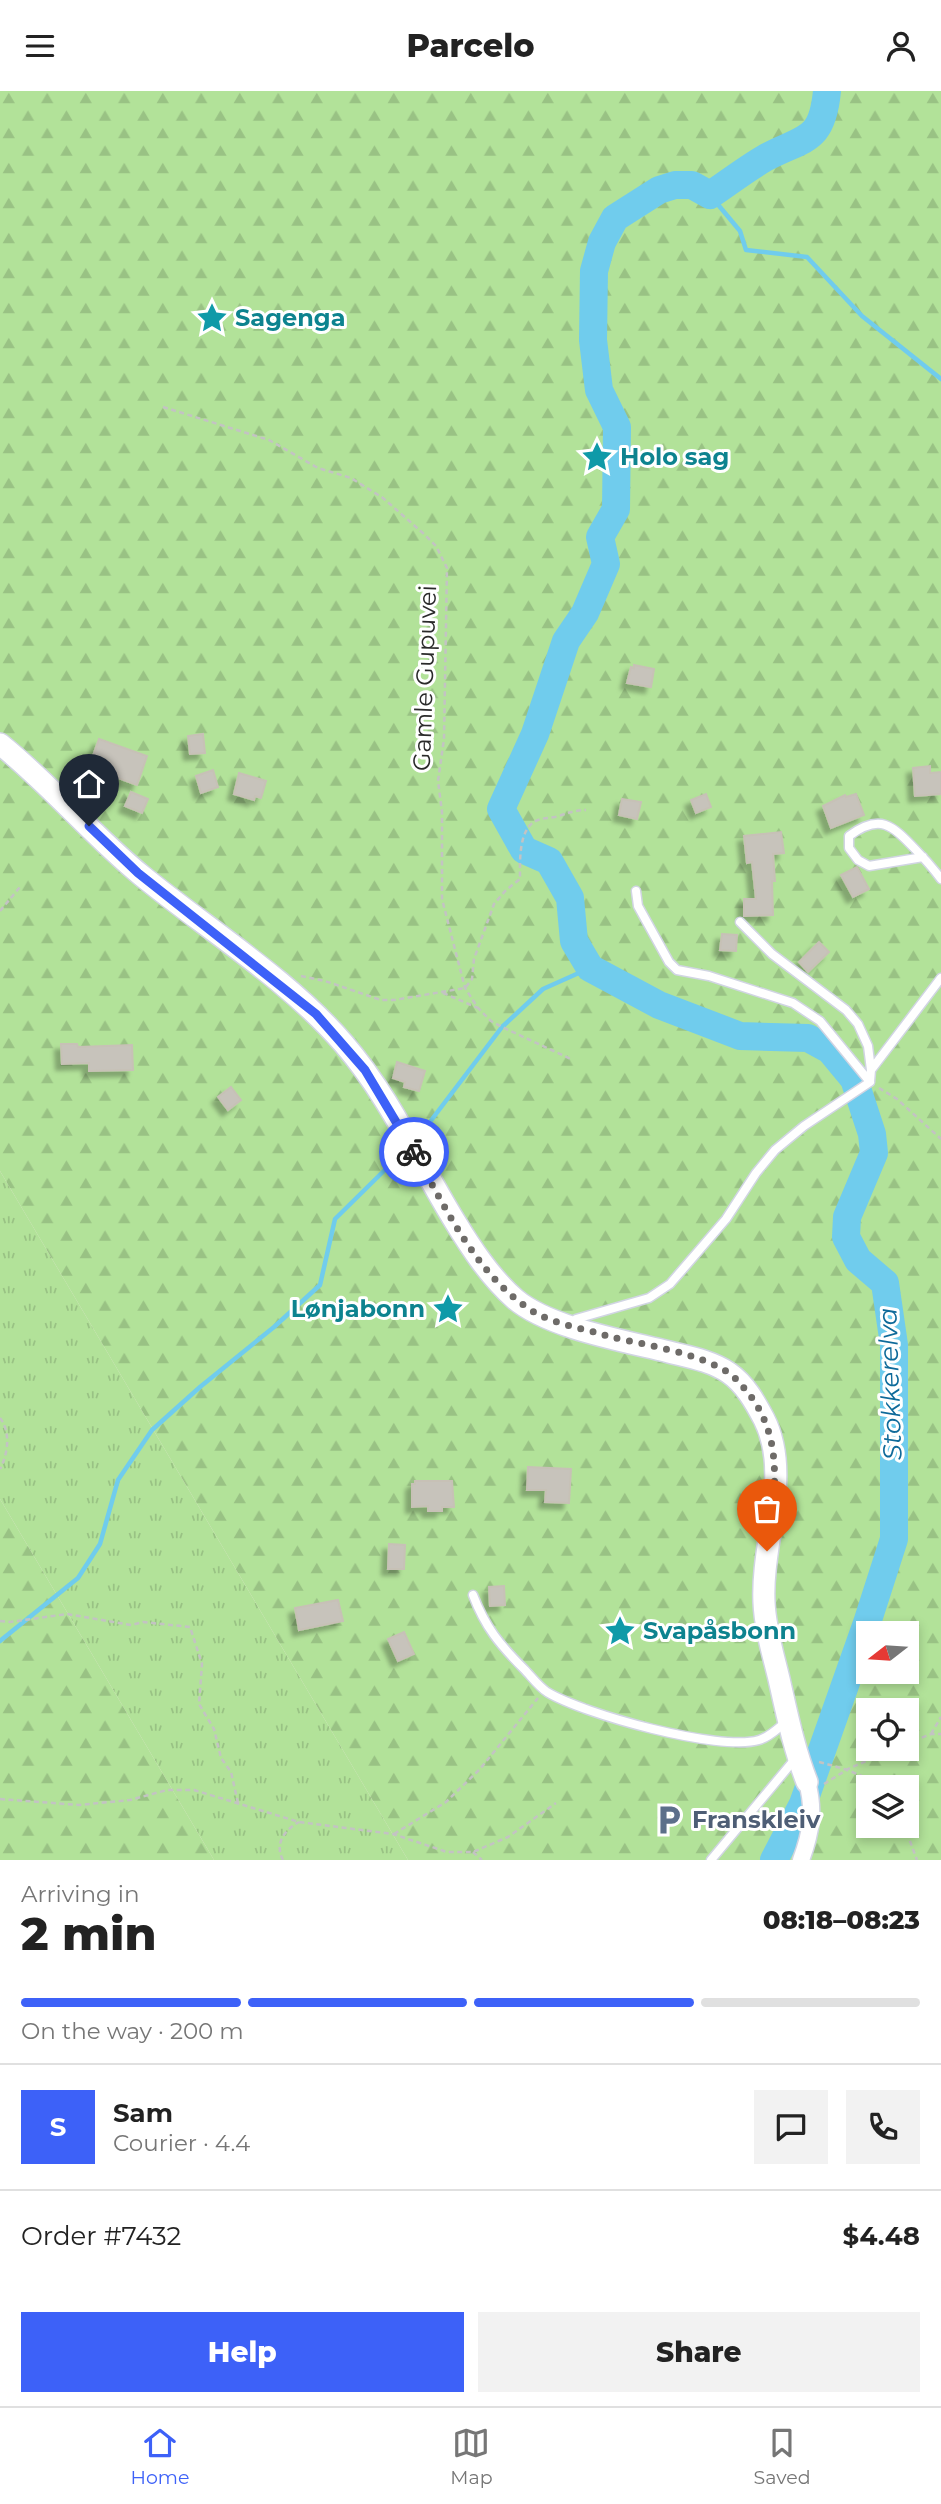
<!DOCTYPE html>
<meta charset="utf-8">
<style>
body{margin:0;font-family:Montserrat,sans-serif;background:#f2f2f2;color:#222;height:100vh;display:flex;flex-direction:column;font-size:26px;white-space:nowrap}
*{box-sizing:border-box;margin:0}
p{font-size:23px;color:#767676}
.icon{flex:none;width:38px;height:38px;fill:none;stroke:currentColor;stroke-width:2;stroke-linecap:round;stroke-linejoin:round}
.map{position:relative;height:1769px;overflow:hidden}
.drawer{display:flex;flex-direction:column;background:#fff;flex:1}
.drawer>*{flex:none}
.needle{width:46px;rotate:253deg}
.tools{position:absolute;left:856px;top:1530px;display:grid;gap:14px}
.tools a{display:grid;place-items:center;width:63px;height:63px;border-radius:0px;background:#fff;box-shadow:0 4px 10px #0003;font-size:35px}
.pin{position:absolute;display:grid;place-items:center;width:60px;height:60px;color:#fff;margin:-72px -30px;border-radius:50% 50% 50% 0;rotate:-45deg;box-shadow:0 0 7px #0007}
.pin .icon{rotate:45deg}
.courier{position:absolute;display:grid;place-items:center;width:70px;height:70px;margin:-35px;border:5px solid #3d61f8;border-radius:50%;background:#fff;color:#222;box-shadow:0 2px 9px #0007}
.summary em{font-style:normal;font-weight:800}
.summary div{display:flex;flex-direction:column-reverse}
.summary{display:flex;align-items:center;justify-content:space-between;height:119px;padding:0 21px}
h1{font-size:46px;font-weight:800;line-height:52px}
.bar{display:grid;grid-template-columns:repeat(4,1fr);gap:10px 7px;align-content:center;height:84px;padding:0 21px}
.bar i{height:9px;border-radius:5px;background:#e0e0e0}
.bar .on{background:#3d61f8}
.bar p{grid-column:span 4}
.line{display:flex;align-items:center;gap:18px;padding:0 21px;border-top:2px solid #e0e0e0}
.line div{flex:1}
.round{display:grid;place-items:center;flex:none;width:74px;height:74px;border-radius:0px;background:#f2f2f2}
.button{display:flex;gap:14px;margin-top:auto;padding:14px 21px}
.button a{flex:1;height:80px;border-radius:0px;background:#3d61f8;color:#fff;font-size:28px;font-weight:800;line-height:80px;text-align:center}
.button a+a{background:#f2f2f2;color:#222}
header{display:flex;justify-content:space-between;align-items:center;height:91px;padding:0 21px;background:#fff;font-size:32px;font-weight:800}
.menu{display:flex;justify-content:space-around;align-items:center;height:98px;border-top:2px solid #e0e0e0;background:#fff;font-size:19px;color:#767676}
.menu a{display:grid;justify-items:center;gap:4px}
.menu .on{color:#3d61f8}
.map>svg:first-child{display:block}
.grass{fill:url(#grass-tufts)}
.forest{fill:url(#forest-firs);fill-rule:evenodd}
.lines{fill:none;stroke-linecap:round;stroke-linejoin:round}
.stream{stroke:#70cced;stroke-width:4.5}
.river{stroke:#70cced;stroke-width:28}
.building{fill:#c7c3bb;stroke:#c7c1b6;stroke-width:2;filter:url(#shadow)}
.service-casing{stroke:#d1d5e3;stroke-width:11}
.minor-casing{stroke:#d1d5e3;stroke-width:19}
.tertiary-casing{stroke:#d1d5e3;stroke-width:24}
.path{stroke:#c3c3c3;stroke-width:2.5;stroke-dasharray:5 3.5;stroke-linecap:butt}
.service{stroke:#fff;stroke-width:8}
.minor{stroke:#fff;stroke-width:16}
.tertiary{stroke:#fff;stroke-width:21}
.done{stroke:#6e6b68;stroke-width:7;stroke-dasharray:0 12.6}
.route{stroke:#3d61f8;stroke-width:9}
.labels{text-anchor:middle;stroke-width:6;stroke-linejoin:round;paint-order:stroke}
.culture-label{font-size:24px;font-weight:bold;fill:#0d838f;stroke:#fff;text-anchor:start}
.street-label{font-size:24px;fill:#2a2a2a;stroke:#fff}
.service-label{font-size:24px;font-weight:bold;fill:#4e5e75;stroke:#fff;text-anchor:start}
.water-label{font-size:26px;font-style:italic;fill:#0e6a9a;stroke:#fff}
</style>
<header><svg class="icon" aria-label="menu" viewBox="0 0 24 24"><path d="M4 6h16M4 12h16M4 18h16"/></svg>Parcelo<svg class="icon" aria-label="person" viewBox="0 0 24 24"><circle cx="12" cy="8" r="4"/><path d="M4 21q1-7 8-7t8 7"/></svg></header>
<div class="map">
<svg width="941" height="1769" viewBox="0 0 941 1769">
<defs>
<pattern id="grass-tufts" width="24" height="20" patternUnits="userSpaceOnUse" patternTransform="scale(1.75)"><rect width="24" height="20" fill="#b2e299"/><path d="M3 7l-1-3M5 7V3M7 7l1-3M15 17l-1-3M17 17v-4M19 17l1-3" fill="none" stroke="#99c284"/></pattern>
<pattern id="forest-firs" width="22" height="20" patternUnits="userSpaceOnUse" patternTransform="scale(1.75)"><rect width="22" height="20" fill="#b2e299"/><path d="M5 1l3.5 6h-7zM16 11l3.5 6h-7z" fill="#99c284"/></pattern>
<filter id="shadow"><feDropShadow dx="-6" dy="6" stdDeviation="2" flood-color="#0004"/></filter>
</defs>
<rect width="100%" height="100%" fill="#ece5dc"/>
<path class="grass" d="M0 1080 408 1769H214L0 1408Z"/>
<path class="forest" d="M0 0H941V1769H408L0 1080ZM868 1542H906V1580H868ZM868 1619H906V1657H868ZM868 1696H906V1734H868Z
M0 1408 214 1769H0Z"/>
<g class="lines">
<path class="stream" d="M710 104 740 140 746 159 807 166 862 225 941 288
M420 1044 502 936 543 898 590 877
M0 1550 78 1487 100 1453 118 1389 152 1339 200 1296 274 1236 320 1194 335 1128 396 1068"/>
<path class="river" d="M774 1769 803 1713 867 1532 894 1448V1254L885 1192 858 1169 846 1146 847 1126 874 1062 872 1043 854 988 830 959 808 947 740 945 659 914 590 877 574 850 570 807 549 770 524 759 501 718 535 643 566 550 585 522 606 473 600 446 616 418 617 336 599 299 593 249 594 180 602 151 615 127 659 99 675 94H692L710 104C728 92 746 78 765 67 803 46 822 53 827 0"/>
</g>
<path class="building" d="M634 574 654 578 651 596 627 592 631 576 634 577Z
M203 643 205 662 190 663 188 645Z
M99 648 147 665 137 694 107 683 110 676 91 670Z
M930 675V682L941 681V703L915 705 913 677Z
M213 679 218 696 201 702 196 685Z
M239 682 266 690 261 707 255 705 254 709 234 703Z
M131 701 148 708 142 722 125 715Z
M706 703 711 716 696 722 691 709Z
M856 703 864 724 831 737 823 715 845 704 846 706Z
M622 708 641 711 637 728 619 724Z
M781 741 784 762 773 763 775 790H772L773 824 744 825V808H756L752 771 747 772 744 745Z
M857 776 869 798 853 806 841 784Z
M722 843 737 844 736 860 720 859Z
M819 851 829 861 808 881 799 871Z
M61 953H77L78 956 132 954 133 979 89 980V972L62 973Z
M397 971 425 980 419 1000 404 996 405 991 393 987Z
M231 996 241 1009 228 1019 218 1006Z
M528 1376 571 1378 569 1412 545 1411 546 1399H527Z
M415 1390H452L454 1416H442V1420H428V1415L412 1416V1393H415Z
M389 1453 405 1454 404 1478H388Z
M504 1495 505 1514 490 1515 489 1496Z
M338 1509 343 1530 299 1539 295 1517Z
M404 1541 414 1563 398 1570 388 1548Z"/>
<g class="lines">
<defs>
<path id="service" d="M923 766 869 775 858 769 849 757V745C880 722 892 734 915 758 925 768 933 777 941 788
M636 800 638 815 669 871 677 879 709 885 793 912 820 930 870 991
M740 831 772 863 846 919 858 933 868 955 871 979
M571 1232 576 1228 649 1207 670 1193 726 1128 756 1082 775 1059 804 1035 870 991 871 979 941 887
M473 1504C485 1536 500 1554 524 1578 531 1585 538 1595 547 1601 583 1623 720 1661 759 1649 770 1646 778 1637 786 1631
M711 1769 795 1668"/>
<path id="minor" d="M801 1769C811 1742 815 1720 807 1691"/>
<path id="tertiary" d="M0 653C50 693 92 744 141 784 207 838 289 889 344 953 389 1005 418 1070 454 1129 471 1157 490 1186 515 1208 549 1237 625 1250 669 1261 689 1266 712 1270 729 1282 745 1293 755 1311 764 1328 792 1383 761 1452 764 1511 765 1537 773 1563 779 1588 787 1623 794 1658 807 1691"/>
</defs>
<use href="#service" class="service-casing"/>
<use href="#minor" class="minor-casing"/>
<use href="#tertiary" class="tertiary-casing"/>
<path class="path" d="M163 316 269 349 318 377 351 387 383 407 424 443 436 455 447 477 444 648 438 690 442 721V808L465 897 478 917 491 930 502 936 573 969
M0 820 20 796
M301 885 325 890 381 909H394L465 897 472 888 474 868 494 813 506 799 520 788C520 771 518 736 538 729 543 727 549 727 555 726 566 723 574 719 586 719
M443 902 478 917
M879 997 897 1008 941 1048
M0 1327C11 1341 8 1363 0 1378
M0 1530 10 1531 67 1523 131 1534 143 1531 190 1536 202 1573 199 1613 214 1638 221 1667 231 1681 238 1712
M931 1643 941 1626
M906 1653 931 1643H941
M819 1671C842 1677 861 1682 880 1696
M824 1693 848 1678 896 1657
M0 1708 79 1714 130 1709 167 1699H194L299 1731 393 1743 447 1761H473L508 1746 556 1712
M904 1734 917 1769
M394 1743 446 1711 480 1678 538 1607
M473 1761 482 1769
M283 1769C274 1752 285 1739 299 1731"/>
<use href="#service" class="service"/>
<use href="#minor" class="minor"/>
<use href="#tertiary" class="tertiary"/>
</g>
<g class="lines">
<path class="done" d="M414 1061C446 1117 477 1186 534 1221 554 1233 582 1237 604 1244 643 1254 692 1260 726 1280 737 1287 744 1297 752 1307 785 1353 774 1408 767 1460"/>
<path class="route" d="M89 735 138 782 316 923 365 979 414 1061"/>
</g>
<defs>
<symbol id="sight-bare" viewBox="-9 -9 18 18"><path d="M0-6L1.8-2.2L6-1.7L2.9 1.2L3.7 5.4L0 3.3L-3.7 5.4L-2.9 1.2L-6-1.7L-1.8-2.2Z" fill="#0f9aa8" stroke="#fff" stroke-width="2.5" paint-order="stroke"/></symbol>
<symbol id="parking-bare" viewBox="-9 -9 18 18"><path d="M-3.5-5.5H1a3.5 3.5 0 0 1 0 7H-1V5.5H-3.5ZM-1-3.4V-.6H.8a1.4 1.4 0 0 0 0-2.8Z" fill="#5c6f8a" stroke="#fff" stroke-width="2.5" paint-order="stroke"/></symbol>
</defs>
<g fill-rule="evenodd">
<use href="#sight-bare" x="190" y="205" width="44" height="44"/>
<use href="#sight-bare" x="575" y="344" width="44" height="44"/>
<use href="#sight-bare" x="426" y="1196" width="44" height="44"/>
<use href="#sight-bare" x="598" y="1518" width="44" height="44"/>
<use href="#parking-bare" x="647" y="1707" width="44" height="44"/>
</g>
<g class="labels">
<g class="culture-label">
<text x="235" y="235">Sagenga</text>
<text x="620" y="374">Holo sag</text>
<text x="425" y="1226" text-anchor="end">Lønjabonn</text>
<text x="643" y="1548">Svapåsbonn</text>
</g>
<g class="street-label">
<text transform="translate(425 587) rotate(-88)" y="8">Gamle Gupuvei</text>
</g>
<g class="service-label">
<text x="692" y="1737">Franskleiv</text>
</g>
<g class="water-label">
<text transform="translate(890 1293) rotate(-92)" y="9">Stokkerelva</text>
</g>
</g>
</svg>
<div class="tools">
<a><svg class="needle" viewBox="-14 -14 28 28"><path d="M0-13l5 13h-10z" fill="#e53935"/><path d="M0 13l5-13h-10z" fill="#767676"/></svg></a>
<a><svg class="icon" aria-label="locate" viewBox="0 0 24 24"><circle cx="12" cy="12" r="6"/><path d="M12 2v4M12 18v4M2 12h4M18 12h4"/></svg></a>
<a><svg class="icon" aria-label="layers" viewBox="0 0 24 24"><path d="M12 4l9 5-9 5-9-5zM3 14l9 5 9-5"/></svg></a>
</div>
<div class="pin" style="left:767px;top:1460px;background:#ea580c"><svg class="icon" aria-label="bag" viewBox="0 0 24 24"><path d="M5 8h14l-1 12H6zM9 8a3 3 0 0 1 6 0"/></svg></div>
<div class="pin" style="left:89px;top:735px;background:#1f2937"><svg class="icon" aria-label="home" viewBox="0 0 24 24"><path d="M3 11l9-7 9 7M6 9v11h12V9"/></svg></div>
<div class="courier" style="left:414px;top:1061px"><svg class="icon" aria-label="bike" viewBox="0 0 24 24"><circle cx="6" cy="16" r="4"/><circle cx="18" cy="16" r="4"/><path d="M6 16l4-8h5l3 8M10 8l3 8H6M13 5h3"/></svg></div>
</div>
<section class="drawer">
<div class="summary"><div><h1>2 min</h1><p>Arriving in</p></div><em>08:18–08:23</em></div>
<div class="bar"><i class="on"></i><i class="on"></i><i class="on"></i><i></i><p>On the way · 200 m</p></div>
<div class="line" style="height:126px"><b class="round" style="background:#3d61f8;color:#fff">S</b><div><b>Sam</b><p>Courier · 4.4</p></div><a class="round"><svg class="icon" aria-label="chat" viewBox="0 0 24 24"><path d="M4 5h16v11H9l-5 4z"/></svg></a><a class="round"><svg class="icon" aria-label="phone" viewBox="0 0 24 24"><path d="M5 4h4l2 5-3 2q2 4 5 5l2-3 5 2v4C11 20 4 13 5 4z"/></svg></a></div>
<div class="line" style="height:91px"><div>Order #7432</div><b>$4.48</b></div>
<div class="button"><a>Help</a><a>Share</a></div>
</section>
<nav class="menu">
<a class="on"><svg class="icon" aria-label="home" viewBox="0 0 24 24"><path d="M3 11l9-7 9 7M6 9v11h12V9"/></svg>Home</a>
<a><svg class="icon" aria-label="map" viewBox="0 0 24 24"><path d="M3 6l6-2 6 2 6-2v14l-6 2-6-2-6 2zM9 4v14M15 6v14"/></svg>Map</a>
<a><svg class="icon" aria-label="saved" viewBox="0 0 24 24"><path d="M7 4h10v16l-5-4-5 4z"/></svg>Saved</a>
</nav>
